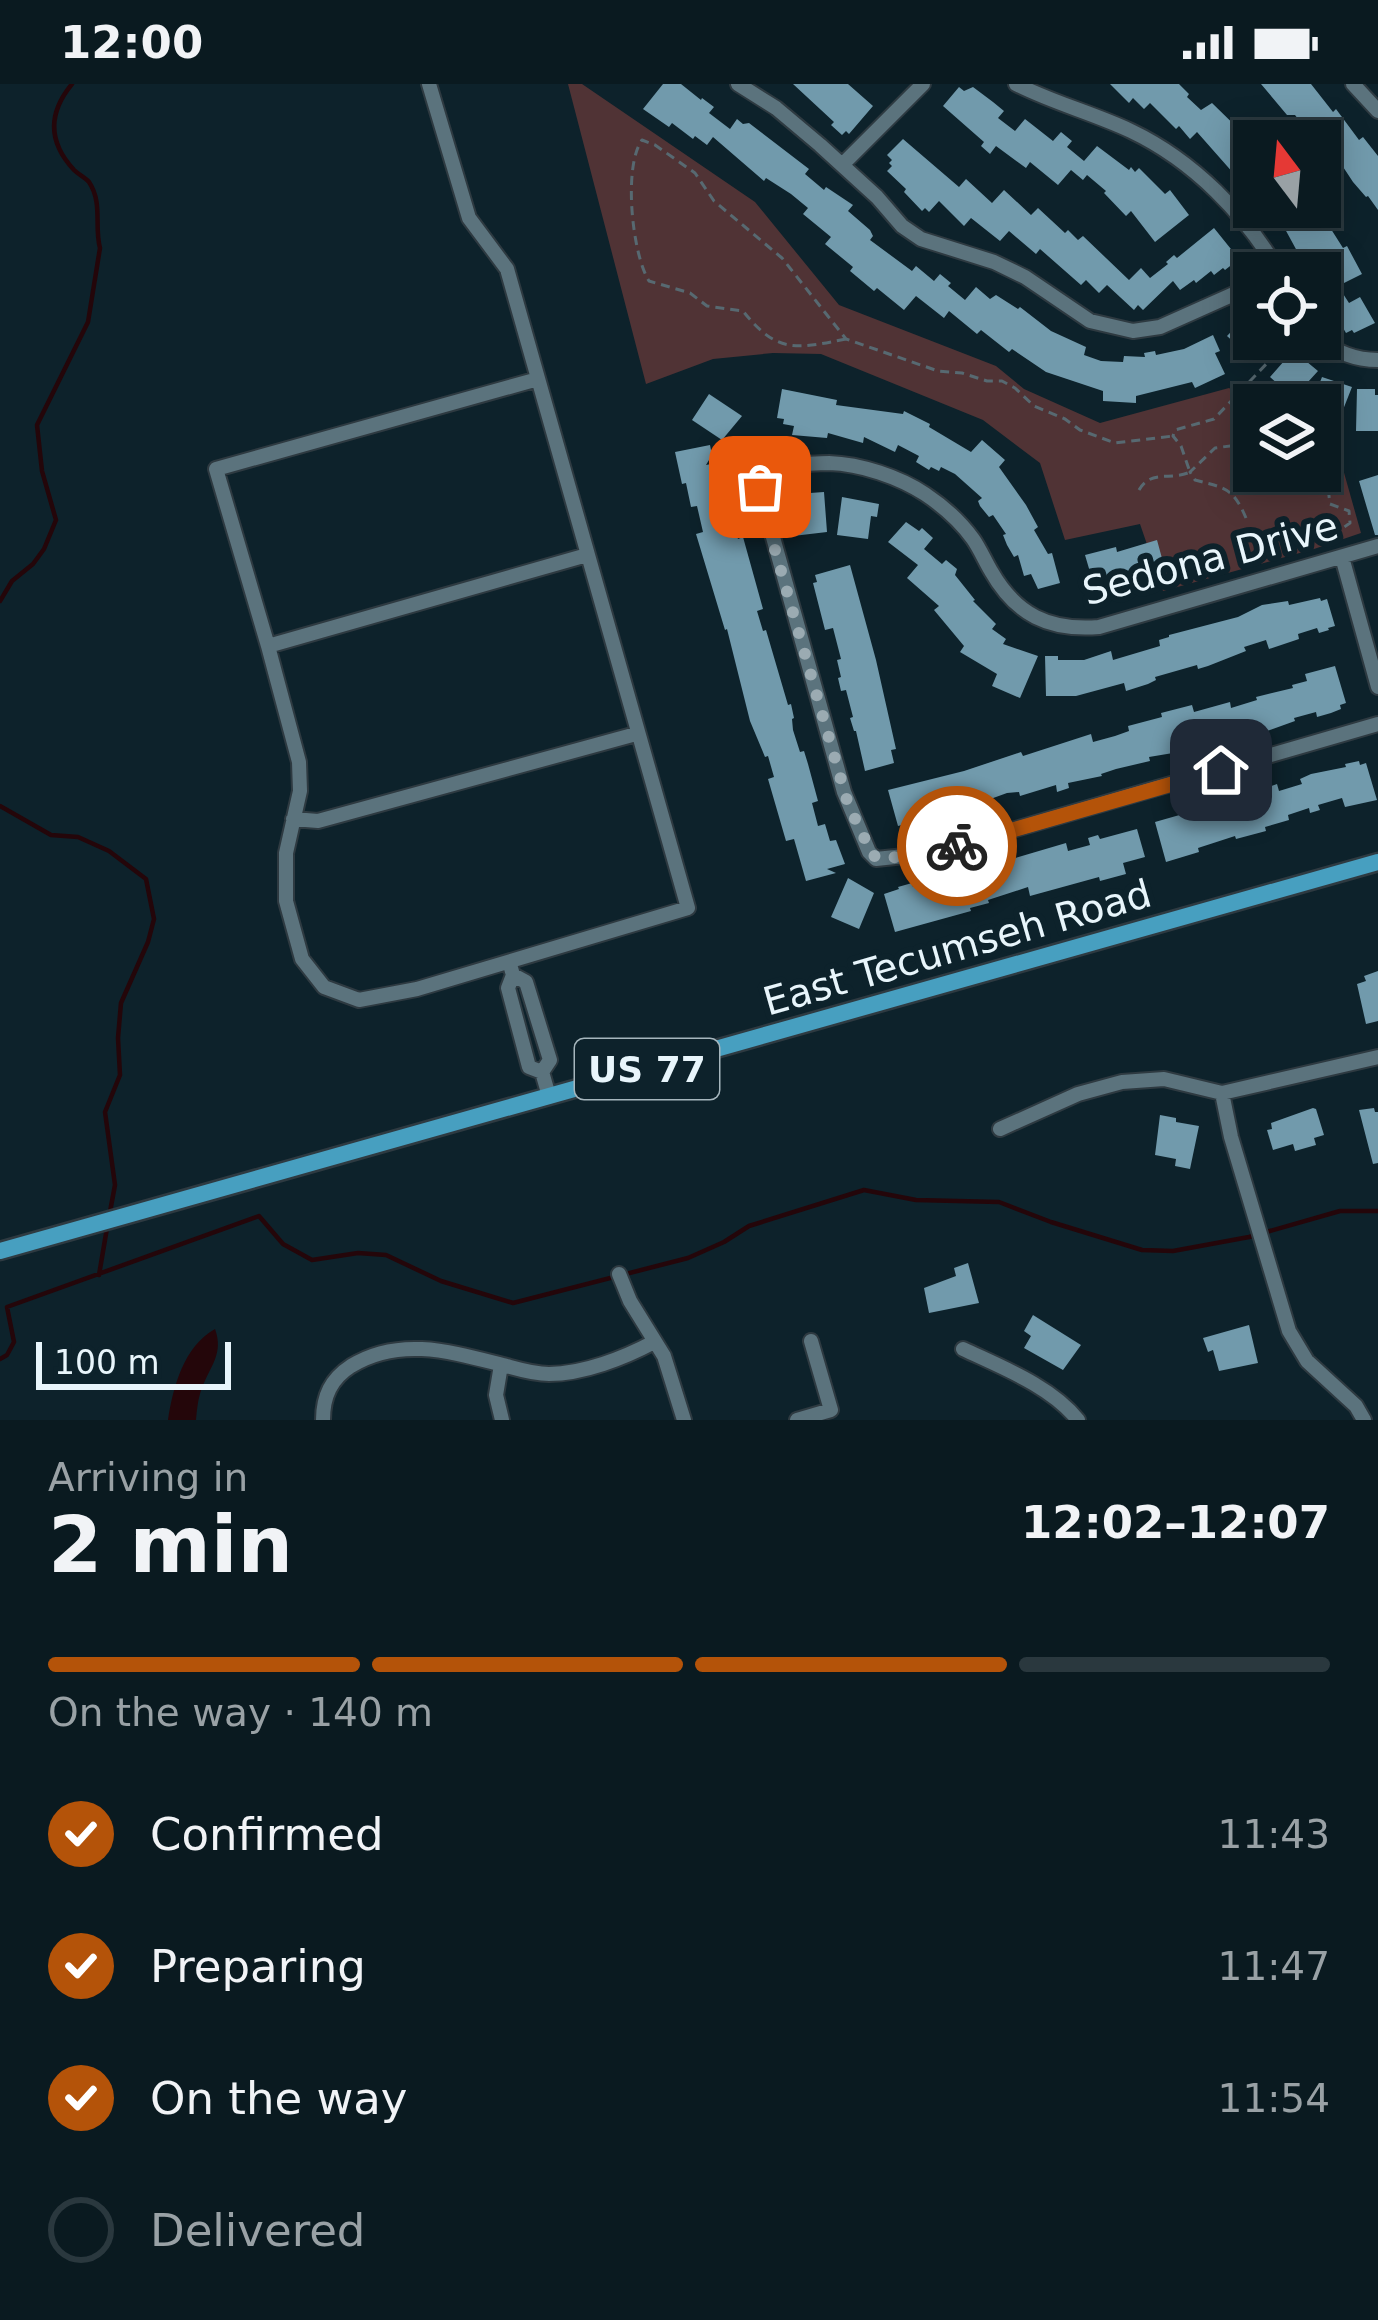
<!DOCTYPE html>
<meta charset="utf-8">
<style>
body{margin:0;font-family:"DejaVu Sans",sans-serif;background:#132329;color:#f1f3f6;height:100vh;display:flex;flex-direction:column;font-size:45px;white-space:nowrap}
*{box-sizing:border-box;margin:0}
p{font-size:39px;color:#99a1a5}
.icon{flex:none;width:66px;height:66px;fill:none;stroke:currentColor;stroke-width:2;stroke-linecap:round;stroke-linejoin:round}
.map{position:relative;height:1336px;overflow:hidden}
.drawer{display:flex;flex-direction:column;background:#0a1a20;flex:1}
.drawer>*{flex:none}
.needle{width:78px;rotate:344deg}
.controls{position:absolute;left:1233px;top:36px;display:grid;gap:24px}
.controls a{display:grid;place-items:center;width:108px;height:108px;border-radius:0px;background:#0a1a20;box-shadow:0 6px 30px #0003,0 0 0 3px #2a383e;font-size:60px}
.scale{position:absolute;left:36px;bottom:30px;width:195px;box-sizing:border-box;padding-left:12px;border:6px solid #e8f5fb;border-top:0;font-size:33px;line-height:42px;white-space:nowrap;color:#e8f5fb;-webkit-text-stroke:9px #0d222b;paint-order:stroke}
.pin{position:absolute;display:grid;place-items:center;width:102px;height:102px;color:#fff;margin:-51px;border-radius:24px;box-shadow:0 6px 18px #0006}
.courier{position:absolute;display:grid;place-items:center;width:120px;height:120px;margin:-60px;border:9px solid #b45309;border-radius:50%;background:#fff;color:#222;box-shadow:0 3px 15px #0007}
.overview em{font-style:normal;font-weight:700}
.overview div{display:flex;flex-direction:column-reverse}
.overview{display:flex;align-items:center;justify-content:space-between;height:204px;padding:0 48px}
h1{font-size:78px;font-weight:700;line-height:90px}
.bar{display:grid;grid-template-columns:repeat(4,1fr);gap:18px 12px;align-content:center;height:144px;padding:0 48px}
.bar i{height:15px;border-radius:9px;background:#2a383e}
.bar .active{background:#b45309}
.bar p{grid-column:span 4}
ol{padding:0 48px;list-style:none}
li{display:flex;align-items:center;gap:36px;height:132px}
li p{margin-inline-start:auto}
li .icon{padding:12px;border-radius:50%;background:#b45309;color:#fff;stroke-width:4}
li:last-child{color:#99a1a5}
li i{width:66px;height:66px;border:6px solid #2a383e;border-radius:50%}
.status{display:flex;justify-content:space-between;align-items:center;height:84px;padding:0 60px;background:#0a1a20;direction:ltr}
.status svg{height:33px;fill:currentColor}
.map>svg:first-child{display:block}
.green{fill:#503335}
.water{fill:#24060a}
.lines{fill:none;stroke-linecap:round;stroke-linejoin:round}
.stream{stroke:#24060a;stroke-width:4.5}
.building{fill:#719aac}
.minor-casing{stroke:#2e3a41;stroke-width:18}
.major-casing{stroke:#2e3a41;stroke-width:21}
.path{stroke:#576971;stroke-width:3;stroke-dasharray:9 6;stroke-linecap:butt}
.minor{stroke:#5b737d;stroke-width:14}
.major{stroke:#479fc0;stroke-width:16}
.done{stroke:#9babb2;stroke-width:12;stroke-dasharray:0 21.6}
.route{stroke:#b45309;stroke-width:15}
.labels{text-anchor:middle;stroke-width:12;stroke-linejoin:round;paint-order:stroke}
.shield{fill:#0d222b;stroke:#a6b6bd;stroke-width:3}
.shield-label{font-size:36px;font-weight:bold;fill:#e8f5fb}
.street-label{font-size:39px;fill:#e8f5fb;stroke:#0d222b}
</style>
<div class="status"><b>12:00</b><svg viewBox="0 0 49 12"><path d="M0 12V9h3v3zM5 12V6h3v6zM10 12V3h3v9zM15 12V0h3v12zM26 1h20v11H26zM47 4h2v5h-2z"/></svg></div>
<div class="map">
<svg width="1378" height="1336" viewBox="0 0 1378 1336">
<rect width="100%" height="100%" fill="#0d222b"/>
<path class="green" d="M568 0H582L755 118 839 221 996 282 1024 305 1100 339 1229 304 1255 321 1254 387H1320V364L1341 378 1361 449 1314 465 1163 507 1140 440 1065 456 1040 379 983 336 821 270 773 269 713 275 646 300Z"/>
<path class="water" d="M215 1245C224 1270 210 1282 202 1304 198 1314 197 1325 196 1336H168C173 1303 184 1262 215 1245Z"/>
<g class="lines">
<path class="stream" d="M0 517 12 497 33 480 44 465 56 436 42 387 37 341 88 238 100 164C94 142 103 119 89 98 85 93 79 91 74 86 48 58 48 29 72 0
M0 722 51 751 78 753 109 767 146 795 154 835 148 858 121 919 118 954 120 991 105 1028 115 1101 109 1133
M99 1191 107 1144
M0 1275 7 1271 14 1258 7 1223 259 1132 283 1160 312 1176 358 1169 386 1171 441 1197 513 1219 688 1174 724 1158 749 1142 864 1106 916 1116 999 1118 1051 1138 1142 1166 1173 1167 1249 1153 1340 1127H1378"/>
</g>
<path class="building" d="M663 0H681L701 16 702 14 714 23 709 29 730 45 737 35 743 40 749 39 809 85 805 90 824 106 826 103 853 121 848 127 870 146 873 152 870 156 912 187 916 182 934 197 940 190 951 199 948 202 965 216 976 203 990 215 996 211 1018 225 1020 223 1051 247 1086 263 1084 271 1101 277 1123 278 1124 272 1145 273 1144 269 1155 267 1156 271 1184 265 1213 251 1220 267 1215 269 1225 290 1195 304 1192 298 1136 312V319L1103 317V307L1046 288 1012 265 1009 268 981 246 977 250 949 227 944 234 916 212 904 226 877 204 874 207 850 187 853 183 825 160 831 153 803 130 808 124 791 110 766 94 764 97 713 53 707 61 695 52 693 55 672 39 669 43 643 25Z
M793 0H848L873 22 849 50 846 47 842 51 831 41 834 38Z
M1110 0H1179L1189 10 1187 13 1201 26 1212 19 1254 60V111L1252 109 1248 112 1239 101 1242 99 1197 48 1190 55 1179 42 1176 45 1150 19 1144 25 1133 14 1129 19Z
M1261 0H1311L1333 28 1336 25 1359 56 1363 53 1378 72V126L1368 112 1366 113 1353 98 1324 54 1322 56 1313 45 1309 49 1295 31H1287Z
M959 3 964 7 973 3 993 18 1004 27 998 34 1015 47 1025 35 1053 57 1061 48 1072 57 1067 63 1084 77 1097 62 1129 86 1131 83 1135 88 1139 84 1165 110 1170 106 1189 131 1155 158 1131 127 1126 132 1104 109 1106 107 1087 91 1083 96 1071 86 1058 101 1030 78 1026 84 996 62 990 70 981 62 984 58 943 22Z
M903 55 959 103 966 95 992 119 1004 106 1031 131 1038 124 1065 149 1068 146 1078 156 1083 152 1129 196 1141 184 1150 194 1168 180 1166 178 1174 171 1177 174 1214 144 1239 175 1225 186 1223 184 1214 191 1211 187 1196 199 1194 196 1180 206 1173 197 1143 226 1138 221 1134 226 1107 201 1099 209 1086 196 1081 201 1040 165 1036 170 1009 147 1000 157 971 134 964 142 939 117 929 128 925 124 922 127 904 108 906 105 887 87 892 82 889 79 892 76 887 71Z
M1271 123H1317L1343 164 1347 162 1362 190 1338 202 1349 219 1360 213 1375 239 1354 249 1352 246 1346 249 1333 227 1338 223 1328 207 1320 211V189H1312L1306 176 1303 178 1285 145 1275 135 1278 132Z
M1254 224V255H1268L1250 273 1227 252Z
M1292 268H1295L1318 287 1297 310 1282 298 1279 301 1270 293Z
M1322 293 1352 303 1337 341 1324 336 1325 332 1320 330V321H1311Z
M782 305 837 316 836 321 903 330 904 327 930 340 929 343 971 368 982 356 1005 376 999 383 1026 421 1038 443 1034 446 1048 470 1052 469 1060 499 1038 505 1031 490 1024 492 1018 471 1014 473 1007 461 1003 451 1006 450 993 431 989 433 980 422 978 417 982 414 955 390 941 383 939 387 931 383 929 386 916 378 919 372 898 361 895 368 864 353 863 359 828 349 827 354 792 351 794 342 783 340 784 335 777 334Z
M1357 305H1375V311H1378V347H1356Z
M709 310 742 332 722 356 692 336Z
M710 361 712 371 706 381 721 378 731 419 727 420 738 455 743 453 763 525 757 527 763 547 766 546 788 621 791 620 794 634 792 635 793 646 800 668 804 667 808 680 818 717 812 719 818 742 825 740 830 757 836 756 845 780 827 785 836 789 806 797 794 755 786 757 768 695 774 693 768 672 765 673 750 637 727 545 725 546 696 450 703 448 697 422 691 423 686 399 682 400 675 368Z
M1378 391V451H1375L1359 397Z
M810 406V409L824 408 827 448 793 452 790 414H796V407Z
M842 413 879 420 877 433 871 432 868 455 837 451Z
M906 438 919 447 922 444 933 454 924 465 942 480 946 476 957 485 955 491 975 516 973 517 996 540 992 545 1006 555 1003 560 1038 572 1020 614 992 602 997 590 960 568 964 562 934 526 939 522 907 494 918 481 888 458Z
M1157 456 1166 489 1149 494 1151 499 1134 504 1114 508 1112 501 1095 505 1085 471 1116 463 1117 468Z
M850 481 876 576 896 665 891 666 894 679 865 687 856 647H854L850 634 853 633 846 606 841 607 838 594 841 593 837 576 841 575 833 544 825 546 813 499 817 498 815 491Z
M1320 514 1321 517 1327 515 1335 542 1328 544 1329 546 1319 549 1317 544 1298 550 1299 555 1269 565 1266 556 1244 563 1246 567 1208 582 1198 585 1197 581 1155 593 1156 596 1148 600 1126 607 1124 599 1076 612H1046L1045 572H1058V576H1084L1111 567 1113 576 1160 562 1159 556 1169 553V551L1238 533 1262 521 1288 517 1289 521Z
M1335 582 1346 619 1340 621 1341 625 1331 629 1317 633 1316 628 1294 634 1295 637 1248 654 1210 662 1209 656 1184 663 1185 667 1149 673 1150 677 1116 685 1101 690 1102 692 1068 699 1069 704 1057 708 1056 701 1020 712 1019 708 1007 709 963 725 964 729 952 732 951 728 898 742 888 706 964 687 1021 668 1023 672 1091 650 1093 658 1115 652 1129 647 1128 642 1162 633 1161 629 1192 621 1194 628 1230 618 1231 624 1257 616 1256 613 1293 604 1292 601 1307 597 1305 590Z
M1359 677 1360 681 1366 679 1377 716 1345 723 1342 714 1318 721 1320 726 1310 729 1309 724 1288 731 1289 736 1265 743 1266 747 1236 755 1235 752 1198 764 1199 768 1166 778 1155 738 1190 728 1189 724 1210 717 1212 724 1245 715 1244 712 1277 700 1279 707 1302 700 1300 695 1311 690 1346 683 1345 680Z
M1137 745 1145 773 1123 779 1126 790 1100 797 1099 793 1030 812 1028 803 988 816 989 819 970 824 971 827 895 848 884 810 899 805 898 803 912 799 913 803 931 797 932 803 953 798 951 793 1066 759 1068 767 1090 761 1088 754 1098 751 1100 755Z
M848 794 874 809 859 845 831 833Z
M1378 887V937L1366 940 1357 900 1366 897 1364 892Z
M1313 1024 1316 1025 1324 1051 1314 1054 1316 1061 1295 1067 1293 1060 1273 1066 1267 1046 1272 1045 1271 1039Z
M1374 1024 1375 1028H1378V1079L1373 1080 1359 1026Z
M1160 1031 1176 1034V1038L1199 1042 1190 1085 1175 1082 1176 1075 1155 1071Z
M968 1179 979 1219 929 1229 924 1204 956 1192 954 1184Z
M1033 1231 1081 1261 1063 1286 1024 1264 1031 1252 1024 1247Z
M1249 1241 1258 1279 1219 1287 1213 1266 1208 1268 1203 1254Z"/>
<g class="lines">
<defs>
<path id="minor" d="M429 0 469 134 507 185 688 824 417 905 359 916 324 903 302 875 286 817V769L300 707 299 678 268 562 216 385 538 295
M738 0 776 24 820 61 877 113 902 142 921 155 994 178 1025 193 1090 237 1133 247 1160 243 1254 201
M1016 0C1053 19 1093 29 1131 47 1194 77 1245 130 1280 189
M1353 0 1378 27
M842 81 923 0
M1320 252C1333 269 1358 276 1378 276
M1378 462 1099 543C1049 547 1016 531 991 487 985 477 980 465 973 455 960 437 943 422 925 410 899 393 861 380 829 379 806 379 787 383 765 377L754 385 844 708 869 768 876 775 933 769 1378 640
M1342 473 1378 603
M268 562 587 471
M293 735 318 737 636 650
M511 884 513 891 508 904 529 983 542 988
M513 891 526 898 550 976 542 988 549 1012
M1222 1009 1231 1053 1289 1247 1307 1277 1356 1322 1364 1336
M1000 1045 1078 1010 1122 998 1164 995 1222 1009 1378 973
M619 1190 630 1217 664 1272 684 1336
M963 1265C1001 1283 1051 1302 1078 1336
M501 1281 496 1311 502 1336
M323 1336C323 1312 331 1295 351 1282 400 1252 452 1268 503 1281 518 1285 533 1290 549 1290 583 1290 624 1274 654 1258
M797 1336 831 1326 811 1257"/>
<path id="major" d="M0 1167 1378 778"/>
</defs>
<use href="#minor" class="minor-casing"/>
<use href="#major" class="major-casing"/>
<path class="path" d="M846 255C796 265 777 270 743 227L707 222 690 209 649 197C632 170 623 82 642 56L655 61 695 89 714 117 782 174 846 255 938 287 962 289 987 297H1002L1015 304 1034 322 1065 335 1080 346 1115 359 1173 352
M1292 387 1305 397 1323 396 1328 404 1330 420 1349 427 1350 439 1340 446 1320 451
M1139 406C1151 385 1171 397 1190 388L1181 362 1173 352 1175 346 1214 335 1290 255
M1246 434C1233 404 1226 404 1195 396L1190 388 1215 364 1237 361 1248 352 1254 351"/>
<use href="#minor" class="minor"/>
<use href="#major" class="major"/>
</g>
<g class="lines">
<path class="done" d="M760 403 763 424 850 727 861 744 869 768 880 776C906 770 932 770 957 762"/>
<path class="route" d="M957 762 1221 686"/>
</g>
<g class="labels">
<rect class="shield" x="575" y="955" width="144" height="60" rx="9"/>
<g class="shield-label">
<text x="647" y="998">US 77</text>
</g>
<g class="street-label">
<text transform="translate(1210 474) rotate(-15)" y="14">Sedona Drive</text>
<text transform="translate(957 863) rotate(-16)" y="14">East Tecumseh Road</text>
</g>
</g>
</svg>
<div class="controls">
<a><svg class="needle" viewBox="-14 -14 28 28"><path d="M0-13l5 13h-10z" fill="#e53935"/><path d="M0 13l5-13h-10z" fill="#99a1a5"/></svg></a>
<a><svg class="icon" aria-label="locate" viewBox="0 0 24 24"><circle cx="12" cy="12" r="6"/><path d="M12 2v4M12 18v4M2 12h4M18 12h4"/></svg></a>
<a><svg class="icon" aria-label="layers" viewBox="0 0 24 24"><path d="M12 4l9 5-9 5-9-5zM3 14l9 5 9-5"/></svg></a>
</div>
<div class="scale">100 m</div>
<div class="pin" style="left:760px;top:403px;background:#ea580c"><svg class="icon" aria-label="bag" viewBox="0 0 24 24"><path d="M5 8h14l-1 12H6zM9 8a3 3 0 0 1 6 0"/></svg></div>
<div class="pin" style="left:1221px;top:686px;background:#1f2937"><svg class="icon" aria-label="home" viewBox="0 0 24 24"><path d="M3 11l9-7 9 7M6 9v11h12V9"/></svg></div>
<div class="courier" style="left:957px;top:762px"><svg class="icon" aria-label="bike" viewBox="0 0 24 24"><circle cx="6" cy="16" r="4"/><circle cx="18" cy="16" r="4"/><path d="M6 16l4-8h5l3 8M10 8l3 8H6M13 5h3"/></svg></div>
</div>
<section class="drawer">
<div class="overview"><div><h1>2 min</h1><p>Arriving in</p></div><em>12:02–12:07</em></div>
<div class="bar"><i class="active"></i><i class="active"></i><i class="active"></i><i></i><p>On the way · 140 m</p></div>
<ol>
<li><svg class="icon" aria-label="check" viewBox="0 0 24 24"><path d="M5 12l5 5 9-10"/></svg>Confirmed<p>11:43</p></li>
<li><svg class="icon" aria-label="check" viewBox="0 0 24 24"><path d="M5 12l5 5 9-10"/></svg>Preparing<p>11:47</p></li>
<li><svg class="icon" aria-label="check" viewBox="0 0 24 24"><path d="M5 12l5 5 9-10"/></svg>On the way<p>11:54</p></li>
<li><i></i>Delivered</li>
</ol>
</section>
